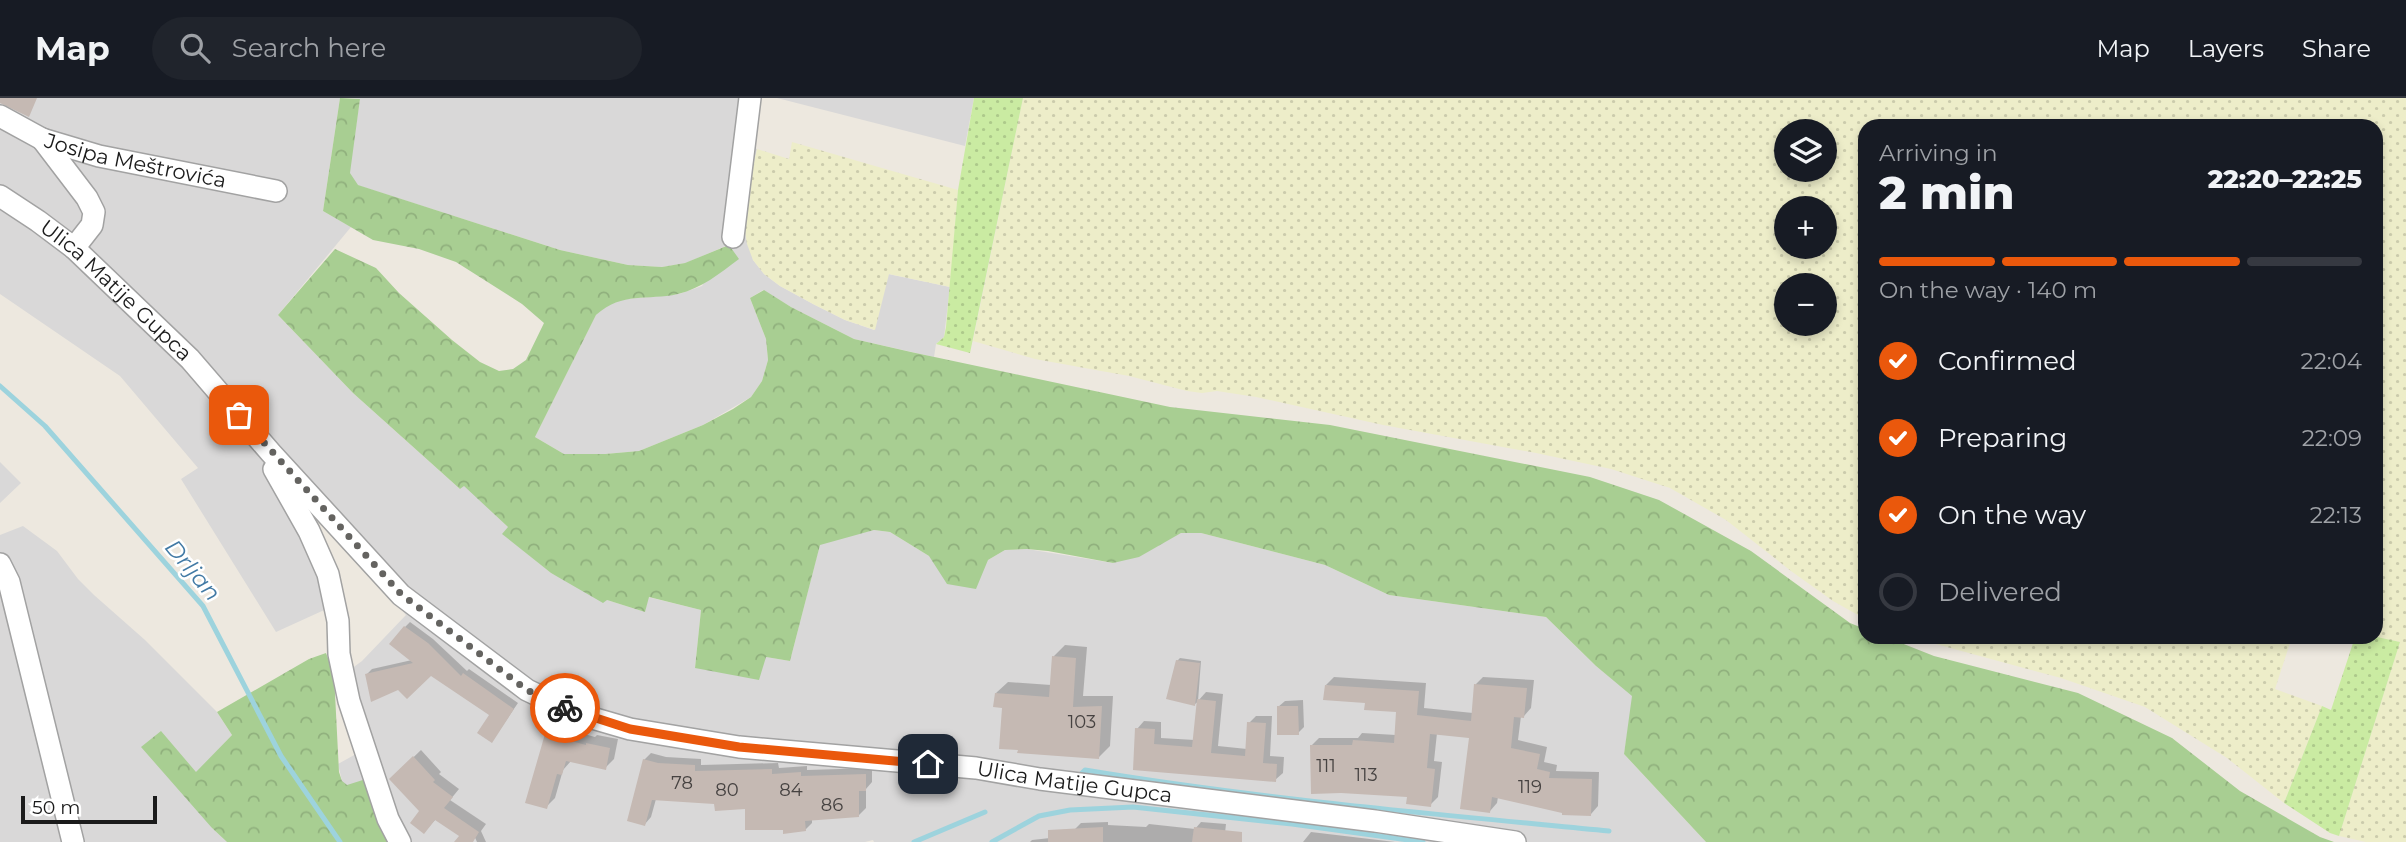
<!DOCTYPE html>
<meta charset="utf-8">
<style>
body{margin:0;font-family:Montserrat,sans-serif;background:#20242c;color:#f1f3f6;height:100vh;display:flex;flex-direction:column;font-size:26px;white-space:nowrap}
*{box-sizing:border-box;margin:0}
p{font-size:23px;color:#9ea1a6}
.icon{flex:none;width:38px;height:38px;fill:none;stroke:currentColor;stroke-width:2;stroke-linecap:round;stroke-linejoin:round}
.map{position:relative;flex:1;overflow:hidden}
.sheet{position:absolute;left:1858px;top:21px;width:525px;height:525px;display:flex;flex-direction:column;background:#171b24;border-radius:21px;box-shadow:0 4px 10px #0003}
.sheet>*{flex:none}
.fabs{position:absolute;left:1774px;top:21px;display:grid;gap:14px}
.fabs a{display:grid;place-items:center;width:63px;height:63px;border-radius:50%;background:#171b24;box-shadow:0 4px 10px #0003;font-size:35px}
.scale{position:absolute;left:21px;bottom:18px;width:136px;box-sizing:border-box;padding-left:7px;border:4px solid #1b1b1b;border-top:0;font-size:19px;line-height:24px;white-space:nowrap;color:#1b1b1b;-webkit-text-stroke:5px #fff;paint-order:stroke}
.pin{position:absolute;display:grid;place-items:center;width:60px;height:60px;color:#fff;margin:-30px;border-radius:14px;box-shadow:0 4px 10px #0006}
.courier{position:absolute;display:grid;place-items:center;width:70px;height:70px;margin:-35px;border:5px solid #ea580c;border-radius:50%;background:#fff;color:#222;box-shadow:0 2px 9px #0007}
.overview em{font-style:normal;font-weight:800}
.overview div{display:flex;flex-direction:column-reverse}
.overview{display:flex;align-items:center;justify-content:space-between;height:119px;padding:0 21px}
h1{font-size:46px;font-weight:800;line-height:52px}
.bar{display:grid;grid-template-columns:repeat(4,1fr);gap:10px 7px;align-content:center;height:84px;padding:0 21px}
.bar i{height:9px;border-radius:5px;background:#363941}
.bar .current{background:#ea580c}
.bar p{grid-column:span 4}
ol{padding:0 21px;list-style:none}
li{display:flex;align-items:center;gap:21px;height:77px}
li p{margin-inline-start:auto}
li .icon{padding:7px;border-radius:50%;background:#ea580c;color:#fff;stroke-width:4}
li:last-child{color:#9ea1a6}
li i{width:38px;height:38px;border:4px solid #363941;border-radius:50%}
header{display:flex;align-items:center;gap:42px;box-sizing:border-box;height:98px;padding:0 35px;background:#171b24;border-bottom:2px solid #363941}
header strong{font-size:33px}
nav{display:flex;gap:38px;margin-inline-start:auto;font-size:24px}
.search{width:490px;height:63px;background:#20242c;display:flex;align-items:center;gap:18px;box-sizing:border-box;padding:0 24px;border-radius:38px;color:#9ea1a6;font-size:26px}
.map>svg:first-child{display:block}
.residential{fill:#d9d8d8}
.farmland{fill:url(#farmland-dots);fill-rule:evenodd}
.grass{fill:url(#grass-dots)}
.forest{fill:url(#forest-crowns)}
.shadow{fill:#0003}
.lines{fill:none;stroke-linecap:round;stroke-linejoin:round}
.stream{stroke:#9dd3dd;stroke-width:5}
.building{fill:#c5b9b3}
.minor-casing{stroke:#a2a2a2;stroke-width:24}
.minor{stroke:#fff;stroke-width:21}
.done{stroke:#646360;stroke-width:7;stroke-dasharray:0 12.6}
.route{stroke:#ea580c;stroke-width:9}
.labels{text-anchor:middle;stroke-width:5;stroke-linejoin:round;paint-order:stroke}
.number-label{font-size:18px;fill:#464241}
.street-label{font-size:21px;fill:#1b1b1b;stroke:#fff}
.water-label{font-size:23px;font-style:italic;fill:#427aa5;stroke:#fff}
</style>
<header>
<strong>Map</strong>
<div class="search"><svg class="icon" aria-label="search" viewBox="0 0 24 24"><circle cx="10" cy="10" r="6"/><path d="M15 15l6 6"/></svg>Search here</div>
<nav><a>Map</a><a>Layers</a><a>Share</a></nav>
</header>
<div class="map">
<svg width="2406" height="744" viewBox="0 0 2406 744">
<defs>
<pattern id="farmland-dots" width="8" height="8" patternUnits="userSpaceOnUse" patternTransform="scale(1.75)"><rect width="8" height="8" fill="#ededc9"/><path d="M2 2h.1M6 6h.1" fill="none" stroke="#cbcbac" stroke-width="1.8" stroke-linecap="round"/></pattern>
<pattern id="grass-dots" width="8" height="8" patternUnits="userSpaceOnUse" patternTransform="scale(1.75)"><rect width="8" height="8" fill="#caeba2"/><path d="M2 2h.1M6 6h.1" fill="none" stroke="#adc98b" stroke-width="1.8" stroke-linecap="round"/></pattern>
<pattern id="forest-crowns" width="20" height="18" patternUnits="userSpaceOnUse" patternTransform="scale(1.75)"><rect width="20" height="18" fill="#a8ce92"/><path d="M2 6a3 3 0 1 1 6 0M12 15a3 3 0 1 1 6 0" fill="none" stroke="#90b07d"/></pattern>
</defs>
<rect width="100%" height="100%" fill="#ede8df"/>
<path class="residential" d="M0 0H340L323 113 351 129 278 217 353 295 460 391 464 387 509 430 503 436 551 475 607 502 645 514 648 499 701 512 695 570 766 559 790 563 820 446 851 437 874 432 890 434 929 458 988 462 1005 452 1027 451 1113 465 1181 435H1201L1325 467 1389 497 1546 519 1596 568 1633 598 1624 656 1706 744H874L873 742 865 744H393L342 683 338 666 356 656 351 571 362 563 406 517 288 380 344 503 276 534 181 381 198 370 120 278 0 196Z
M351 0H755L747 47 757 51 742 117 753 162 764 176 780 188 813 206 845 222 874 232 888 176 950 189 944 239 936 246 934 259 854 241 791 209 763 192 750 200 766 241 768 262 762 283 751 299 703 327 639 353 605 356H564L535 339 596 217 606 208 617 202 679 196 702 188 728 147 686 165 662 169 628 167 560 152 357 87 349 75 360 1Z
M777 0H974L965 48Z
M0 364 21 385 0 405Z
M23 428 57 453 78 481 94 497 145 542 217 614 232 637 196 675 161 634 212 730 227 744H0V437Z"/>
<path class="farmland" d="M1023 0H2406V744H2366L2339 738 2400 544 2376 539V28H1866L1865 521 1833 503 1791 473 1726 422 1670 390 1611 371 1536 355 1383 327 1256 299 1217 293 1202 295 1187 293 1129 278 1035 261 973 243ZM1787 33H1825V72H1787ZM1787 110H1825V149H1787ZM1787 187H1825V226H1787Z
M792 44 958 92 950 189 889 176 875 232 845 222 813 206 780 188 764 176 753 162 747 146 742 117 757 51 789 61Z
M1910 539H2292L2275 591 2322 608 2284 705 2227 660 2145 609 2061 580Z"/>
<path class="grass" d="M974 0H1023L970 255 936 246 944 239 946 229 958 92Z
M2355 539H2377L2400 544 2339 738 2330 735 2284 705 2322 608 2331 612Z"/>
<path class="forest" d="M340 0 360 1 350 75 358 87 560 152 628 167 662 169 685 165 729 147 739 161C719 176 702 190 678 196 647 203 623 193 596 217L535 339 564 356H605L639 353 703 327 733 311 751 299 762 283 768 262 766 241 750 200 764 192 791 209 854 241 911 254 1170 309 1330 327 1590 379 1659 402 1751 453 1850 525 1865 531 1866 539H1886L1934 558 2078 595 2172 640 2240 693 2320 739 2334 744H1706L1624 656 1632 598 1596 568 1546 519 1389 497 1325 467 1201 435H1181L1139 459 1113 465 1048 453 1027 451 1005 452 988 462 976 491 947 486 929 458 890 434 874 432 820 447 790 563 766 559 759 582 695 570 701 512 649 499 645 514 607 502 603 505 551 475 502 436 508 429 464 388 460 391 353 295 278 217 335 151 376 170 399 195 452 242 480 264 499 273 513 271 526 262 544 225 522 206 456 164 419 151 373 142 323 113Z
M326 555 334 576 339 674 342 683 347 687 366 681 393 744H227L212 730 141 649 161 633 196 674 232 637 217 614 309 561Z"/>
<path class="shadow" d="M410 524 433 541 467 573 469 571 518 605 492 643 491 616 431 575 399 590 367 576 372 571 412 562 405 529Z
M1065 547 1087 549 1083 598H1113L1110 648 1098 660 1003 608 996 595 1008 584 1051 587 1054 558Z
M1180 560 1201 563 1198 603 1206 594 1223 596 1218 648 1247 651 1249 625 1256 618H1272L1270 658 1284 659 1283 675 1275 682 1135 670 1137 631 1144 623 1161 624V640L1195 642 1199 603 1195 606 1177 563Z
M1334 579 1426 585 1424 610 1473 615 1476 586 1483 579 1534 582 1531 610 1524 618H1521L1518 642 1547 649 1544 664 1557 667 1556 673 1599 674 1598 708 1591 716 1498 699 1497 705 1490 713 1471 638 1437 635 1434 663 1442 664 1438 699 1430 707 1409 697 1311 648 1319 640H1358L1362 635 1396 637 1398 612 1366 603 1326 587Z
M1303 602 1304 629 1298 635 1278 609 1285 603Z
M556 628 595 639 597 637 618 641 614 661 605 670 571 663 563 672 555 700 546 709 547 637Z
M421 652 441 674 439 676 459 691 450 702 486 726 481 733 486 744H477L472 733 469 735 473 744H457L461 737 436 721 424 734 421 713 391 681Z
M651 655 666 659 701 661V667L778 665 779 670 807 668V672L872 670V684L866 691V710L859 717 812 720V725L805 732 785 730 747 709 716 704 656 701 651 719 645 726 644 662Z
M1108 724V727L1146 729 1149 726 1195 731 1201 724 1226 726 1224 744H1075L1074 732 1081 725Z
M1311 734 1395 744H1303Z
M1059 739 1060 744H1030L1032 742Z"/>
<g class="lines">
<path class="stream" d="M0 288 45 328 203 508 281 658 340 744
M1080 677 1085 672C1259 701 1434 716 1609 733
M914 744 985 714
M992 744 1039 718 1070 712 1133 709 1292 726 1423 744"/>
</g>
<path class="building" d="M0 0H37L29 19 0 5Z
M404 528 428 545 461 578 463 575 514 611 492 645 477 635 489 617 431 578 407 601 398 592 371 604 365 576 413 565 389 546Z
M1052 558 1076 560 1073 609 1102 608 1099 661 1017 655 1018 652 999 651 1002 610 993 609 995 595 1049 599Z
M1176 562 1200 565 1195 608 1166 601Z
M1474 586 1527 590 1524 620 1514 619 1511 650 1540 656 1537 671 1550 674 1549 680 1592 681 1591 718 1562 717V715L1492 699 1490 715 1460 711 1469 640 1430 636 1427 670 1435 671 1431 709 1406 706 1407 699 1341 695 1311 696 1310 647H1352L1353 642 1394 645 1396 614 1364 612 1365 605 1323 602 1325 587 1419 593 1417 617 1471 623Z
M1197 601 1216 603 1211 655 1245 658 1247 624 1266 625 1263 665 1277 666 1276 684 1133 672 1135 630 1155 631 1154 646 1192 649Z
M1277 608H1298L1299 637H1277Z
M545 636 586 647V645L610 650 606 672 566 663 562 677 557 676 547 711 525 705Z
M413 658 435 682 433 684 453 699 444 710 479 734 473 744H454L459 738 435 722 424 736 410 725 419 713 389 681Z
M643 661 658 665 695 667V673L772 671V676L801 674V678L866 676V693H859V719L805 723 806 733 783 736V732H745V711L715 713 714 706 652 702 645 728 627 723Z
M1103 729V744H1048V732Z
M1194 729 1242 734V744H1192Z"/>
<g class="lines">
<defs>
<g id="minor">
<path id="s1" d="M0 18 42 41 99 58 276 93"/>
<path d="M42 41 87 100 94 114 92 127 74 150"/>
<path id="s2" d="M0 98 38 123 74 150 190 261 271 355 401 497 527 592 575 615 630 631 739 649 976 670 1040 681 1375 723 1515 744"/>
<path d="M733 139 750 0"/>
<path d="M274 371 309 433 328 476 338 523 339 556 349 603 388 721 400 744"/>
<path d="M0 466 9 484 73 744"/>
</g>
</defs>
<use href="#minor" class="minor-casing"/>
<use href="#minor" class="minor"/>
</g>
<g class="lines">
<path class="done" d="M239 317 401 496 527 592 565 610"/>
<path class="route" d="M565 610 630 631 739 649 928 666"/>
</g>
<g class="labels">
<g class="number-label">
<text x="1082" y="630">103</text>
<text x="1326" y="674">111</text>
<text x="1366" y="683">113</text>
<text x="682" y="691">78</text>
<text x="1530" y="695">119</text>
<text x="727" y="698">80</text>
<text x="791" y="698">84</text>
<text x="832" y="713">86</text>
</g>
<g class="street-label">
<text dy="7" stroke="none"><textPath href="#s1" startOffset="144">Josipa Meštrovića</textPath></text>
<text dy="7" stroke="none"><textPath href="#s2" startOffset="150">Ulica Matije Gupca</textPath></text>
<text dy="7" stroke="none"><textPath href="#s2" startOffset="1284">Ulica Matije Gupca</textPath></text>
</g>
<g class="water-label">
<text transform="translate(193 472) rotate(50)" y="8">Drljan</text>
</g>
</g>
</svg>
<div class="fabs">
<a><svg class="icon" aria-label="layers" viewBox="0 0 24 24"><path d="M12 4l9 5-9 5-9-5zM3 14l9 5 9-5"/></svg></a>
<a>+</a>
<a>−</a>
</div>
<div class="scale">50 m</div>
<div class="pin" style="left:239px;top:317px;background:#ea580c"><svg class="icon" aria-label="bag" viewBox="0 0 24 24"><path d="M5 8h14l-1 12H6zM9 8a3 3 0 0 1 6 0"/></svg></div>
<div class="pin" style="left:928px;top:666px;background:#1f2937"><svg class="icon" aria-label="home" viewBox="0 0 24 24"><path d="M3 11l9-7 9 7M6 9v11h12V9"/></svg></div>
<div class="courier" style="left:565px;top:610px"><svg class="icon" aria-label="bike" viewBox="0 0 24 24"><circle cx="6" cy="16" r="4"/><circle cx="18" cy="16" r="4"/><path d="M6 16l4-8h5l3 8M10 8l3 8H6M13 5h3"/></svg></div>
<section class="sheet">
<div class="overview"><div><h1>2 min</h1><p>Arriving in</p></div><em>22:20–22:25</em></div>
<div class="bar"><i class="current"></i><i class="current"></i><i class="current"></i><i></i><p>On the way · 140 m</p></div>
<ol>
<li><svg class="icon" aria-label="check" viewBox="0 0 24 24"><path d="M5 12l5 5 9-10"/></svg>Confirmed<p>22:04</p></li>
<li><svg class="icon" aria-label="check" viewBox="0 0 24 24"><path d="M5 12l5 5 9-10"/></svg>Preparing<p>22:09</p></li>
<li><svg class="icon" aria-label="check" viewBox="0 0 24 24"><path d="M5 12l5 5 9-10"/></svg>On the way<p>22:13</p></li>
<li><i></i>Delivered</li>
</ol>
</section>
</div>
